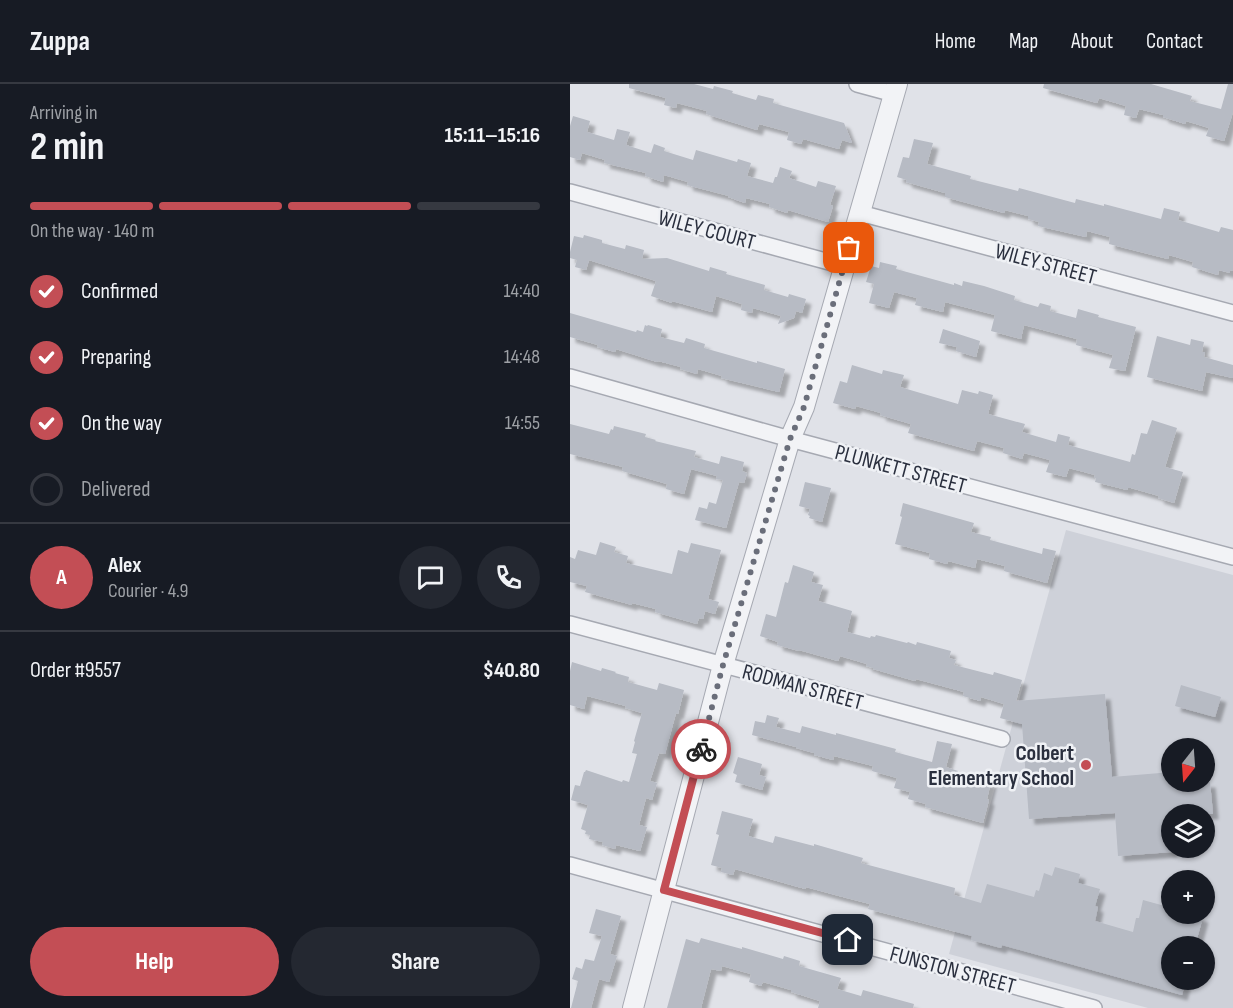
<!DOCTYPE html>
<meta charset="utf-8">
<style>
body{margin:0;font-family:"Sofia Sans Condensed",sans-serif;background:#242831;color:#f1f3f6;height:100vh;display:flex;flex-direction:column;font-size:22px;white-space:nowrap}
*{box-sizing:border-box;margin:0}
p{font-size:20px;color:#9ea1a6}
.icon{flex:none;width:33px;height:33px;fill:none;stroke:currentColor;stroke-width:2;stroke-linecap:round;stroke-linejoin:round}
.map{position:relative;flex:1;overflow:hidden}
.details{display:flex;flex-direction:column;background:#171b24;width:570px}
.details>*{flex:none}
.needle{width:39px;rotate:197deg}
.tools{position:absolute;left:591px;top:654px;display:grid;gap:12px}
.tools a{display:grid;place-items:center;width:54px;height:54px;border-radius:50%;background:#171b24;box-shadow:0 2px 4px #0004;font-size:30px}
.pin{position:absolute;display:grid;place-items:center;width:51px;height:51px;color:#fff;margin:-26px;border-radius:12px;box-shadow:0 3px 9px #0006}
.courier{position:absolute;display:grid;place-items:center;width:60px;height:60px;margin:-30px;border:4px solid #c34e55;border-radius:50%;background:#fff;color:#222;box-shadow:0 2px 8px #0007}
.summary em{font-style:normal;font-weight:700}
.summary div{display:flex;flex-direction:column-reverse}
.summary{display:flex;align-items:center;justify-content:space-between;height:102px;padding:0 30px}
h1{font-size:39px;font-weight:700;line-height:45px}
.bar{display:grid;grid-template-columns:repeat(4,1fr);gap:9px 6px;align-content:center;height:72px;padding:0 30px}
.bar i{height:8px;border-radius:4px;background:#363941}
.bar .on{background:#c34e55}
.bar p{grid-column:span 4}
.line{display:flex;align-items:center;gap:15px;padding:0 30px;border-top:2px solid #363941}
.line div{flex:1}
.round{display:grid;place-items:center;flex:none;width:63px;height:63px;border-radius:32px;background:#242831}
ol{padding:0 30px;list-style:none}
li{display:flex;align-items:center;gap:18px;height:66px}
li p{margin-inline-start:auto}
li .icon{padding:6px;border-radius:50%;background:#c34e55;color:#fff;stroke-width:4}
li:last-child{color:#9ea1a6}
li i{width:33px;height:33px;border:3px solid #363941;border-radius:50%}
.button{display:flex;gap:12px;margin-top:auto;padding:12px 30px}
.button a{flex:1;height:69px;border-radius:36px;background:#c34e55;color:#fff;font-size:24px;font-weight:700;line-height:69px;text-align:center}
.button a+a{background:#242831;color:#f1f3f6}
header{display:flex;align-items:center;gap:36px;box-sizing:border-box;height:84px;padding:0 30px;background:#171b24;border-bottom:2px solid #363941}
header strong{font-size:28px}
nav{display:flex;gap:33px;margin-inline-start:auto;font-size:21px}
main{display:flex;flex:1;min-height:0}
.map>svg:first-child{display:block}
.built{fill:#ced1d9;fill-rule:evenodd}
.building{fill:#b7bbc4;filter:url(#shadow)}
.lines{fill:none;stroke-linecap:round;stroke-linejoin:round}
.minor-casing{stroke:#a6a9b2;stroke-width:18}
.tertiary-casing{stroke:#a6a9b2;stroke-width:22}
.minor{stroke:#f2f3f6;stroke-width:15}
.tertiary{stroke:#f2f3f6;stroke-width:20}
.done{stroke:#6a6e7a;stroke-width:6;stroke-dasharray:0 10.8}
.route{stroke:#c34e55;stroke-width:8}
.poi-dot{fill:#c34e55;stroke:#eff1f5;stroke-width:2}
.labels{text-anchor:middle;stroke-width:5;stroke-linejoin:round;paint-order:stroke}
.street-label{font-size:22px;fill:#2a2f3e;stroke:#eff1f5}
.poi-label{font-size:22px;font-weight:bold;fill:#2a2f3e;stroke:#eff1f5;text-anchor:end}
</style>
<header>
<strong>Zuppa</strong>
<nav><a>Home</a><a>Map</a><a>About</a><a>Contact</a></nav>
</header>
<main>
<section class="details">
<div class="summary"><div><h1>2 min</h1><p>Arriving in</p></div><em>15:11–15:16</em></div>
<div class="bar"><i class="on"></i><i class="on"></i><i class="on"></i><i></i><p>On the way · 140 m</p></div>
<ol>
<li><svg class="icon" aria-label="check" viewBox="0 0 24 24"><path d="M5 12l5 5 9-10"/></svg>Confirmed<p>14:40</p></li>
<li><svg class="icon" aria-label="check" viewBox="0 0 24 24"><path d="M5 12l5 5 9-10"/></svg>Preparing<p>14:48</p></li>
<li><svg class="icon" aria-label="check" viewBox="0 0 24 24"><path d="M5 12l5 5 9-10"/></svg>On the way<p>14:55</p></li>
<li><i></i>Delivered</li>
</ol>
<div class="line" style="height:108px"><b class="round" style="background:#c34e55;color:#fff">A</b><div><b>Alex</b><p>Courier · 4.9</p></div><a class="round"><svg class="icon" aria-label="chat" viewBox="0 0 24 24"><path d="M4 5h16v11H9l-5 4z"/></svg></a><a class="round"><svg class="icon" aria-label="phone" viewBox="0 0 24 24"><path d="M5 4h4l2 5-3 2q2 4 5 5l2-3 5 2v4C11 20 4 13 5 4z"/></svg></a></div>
<div class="line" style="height:78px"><div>Order #9557</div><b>$40.80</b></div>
<div class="button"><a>Help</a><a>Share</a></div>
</section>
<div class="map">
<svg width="663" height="924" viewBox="0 0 663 924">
<defs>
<filter id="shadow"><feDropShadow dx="5.5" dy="5.5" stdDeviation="1.5" flood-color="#0004"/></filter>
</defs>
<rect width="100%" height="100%" fill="#e0e2e8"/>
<path class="built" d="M496 446 663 491V924H578L379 870ZM602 664H634V698H602ZM602 730H634V764H602ZM602 796H634V830H602ZM602 862H634V896H602Z"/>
<path class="building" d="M59 0H124L143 5 144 2 163 7 162 9 186 16 188 11 204 15 203 19 274 39 282 59 272 56 269 65 233 55 231 60 217 56 219 48 189 40 187 46 136 30 137 27 107 19 106 24 94 21 96 14 59 4Z
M474 0H581L622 12 620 17 651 25 658 0H663V28L654 57 636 52 639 44 616 37 615 40 593 33V31L569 25 566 34 554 31 556 22 529 14 527 19 473 4Z
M3 32 20 37 17 48 44 56 47 45 60 48 56 61 81 69 84 60 95 64 94 67 123 76 126 66 167 78 168 75 181 79 177 92 203 99 205 93H207L210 83 222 87 219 94 246 103 248 97 266 102 260 121 263 122 258 138 218 126 217 129 199 123 200 120 176 114 175 119 158 113 159 112 117 101 118 98 94 91 93 98 75 92 76 89 34 79 35 76 12 69 10 76 0 73V42Z
M344 55 363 59 357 80 401 92 400 95 448 107 449 104 505 119 506 115 534 122V120L591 135 594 124 610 128 608 136 649 148 651 143 663 146V187L660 186V189L649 186 648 191 622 183 623 178 599 171 598 175 539 160 540 153 517 147 516 153 468 142 469 138 458 135V132L435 126 434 129 386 116 375 113V109L336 98 337 96 327 93 333 73 339 74Z
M14 151 32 156V159L55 165 56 161 74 166 72 175 97 174 139 187 140 183 157 188 156 190 195 201 194 206 218 213 219 210 236 215 232 229 226 227 224 234 208 240 211 232 183 224 182 229 171 226 172 220 146 212 142 228 102 217V219L81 212 86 197 19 176 16 186 5 183 7 176 0 174V168L4 152 13 154Z
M310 178 327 182 326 185 384 201V199L392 202 393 197 414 202 445 212 444 216 468 223 470 219 481 222 480 227 506 234 508 225 529 231 528 233 566 243 555 287 539 284 543 271 506 261 507 255 454 241 451 255 421 247 425 231 375 218 373 228 345 221 347 214 324 208 319 224 299 219 304 200 296 198 301 182 309 184Z
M0 229 66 248 67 246 73 248 75 241 77 242 78 241 92 245 90 253 114 259 116 254 135 260 134 264 187 279V277L215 285 209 308 151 294 152 292 128 285 127 290 110 285 111 283 88 277 87 278 46 265 45 268 27 263 28 261 0 253Z
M373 245 410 257 406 273 386 267 387 263 369 259Z
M587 252 620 261 621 255 634 258 632 268H635L634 273 663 281V294L636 288 632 307 577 293Z
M282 281 312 290 313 286 334 291 330 303 388 320 392 306 408 310 409 307 423 311 418 330 455 340 452 348 486 358 488 350 500 353 498 361 560 378 562 370 565 371 571 349 577 350 582 336 607 344 595 383 613 388 604 419 588 414 589 412 561 404H558L557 406 525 398 526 394H524L525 391 499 384 496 393 476 388 480 376 454 369 452 375 433 369 434 364 407 357 404 367 338 349 341 340 310 331 311 329 286 322 285 325 263 319 270 297 277 299Z
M0 340 39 350 41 345 43 346 44 342 76 350 75 353 86 356 85 357 126 367 124 373 149 380 151 372 174 378 172 387 177 389 174 399 169 398 156 444 125 436 129 423 137 425 139 418 146 420 153 396 146 395 147 392 121 385 114 410 96 405 97 400 52 387 53 383 0 370Z
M235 398 261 404 252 438 239 434 240 432 238 431 240 425 229 422Z
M333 419 404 439 401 448 421 453 420 456 472 470 473 464 486 467 477 499 434 487 435 482 407 475 405 484 378 477 377 480 359 475 360 469 325 460 332 433 330 432Z
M30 458 46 463 44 468 58 472 56 479 102 490 108 466 118 469 121 459 151 466 138 515 149 518 145 530 135 527 133 535 129 534 127 540 85 528 86 525 62 519V521L15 508 17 502 0 498V473L5 475 8 466 26 471Z
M223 481 244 488 241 498 253 501 248 517 282 527 277 548 300 554 301 552 305 553 306 551 337 559 338 558 346 561 347 558 381 567 379 574 386 576 384 581 423 591 424 588 452 596 446 617 535 610 542 693 602 688V698H640L643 730H602V768L548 772 545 729 459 735 452 640 430 634 434 620 411 613 410 617 393 612 394 608 346 595 345 597 303 585V584L296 582 297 580 270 572 268 577 229 566V567L207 561 208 558 190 552 196 530 206 533 215 498 218 499Z
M2 578 31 587 32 584 46 588 45 589 59 593 58 598 87 606 89 599 114 606 108 630 106 629 95 670 89 669 80 697 87 699 82 716 76 714 69 741 77 743 70 767 46 761 45 765 32 761 33 758 19 755 20 751 15 750 16 747 11 745 18 721 1 716 5 701 10 702 14 688H15L16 686 52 698 53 696 59 698 67 670 62 669 65 658 64 657 72 629 55 624 56 622 17 612 14 625 0 621V587Z
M611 601 651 613 645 633 605 622Z
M197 631 209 634 206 643 230 649 232 642 266 651V649L326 665 325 668 362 678 367 657 382 660 376 683 388 687V689L421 698 417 715 419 716 413 739 355 723 356 720 338 715 340 708 324 704 327 694 302 687 303 682 264 672 263 676 244 671V669L226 664V663L182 651 185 637 195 639Z
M168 673 192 680 189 691 196 693 192 706 165 698 167 691 163 689Z
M152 727 183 735 178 752 203 759 205 752 244 762V760L293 774 291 779 385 804 384 811 411 819 417 800 464 813 466 806 469 807 474 789 482 792 485 783 510 790 508 799 530 805 525 822 528 823 525 837 563 848 566 834H569L573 816 602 824V830H621L633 833 625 862H602V896H616L612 911 432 861 431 864 401 856 402 852 298 825 300 820 269 812 236 803 235 805 165 785 163 791 151 788 152 784 141 781 149 751 146 750Z
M26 825 51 832 40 870 47 872 39 898 29 895 21 924H1L8 897 2 895 6 883 12 885 15 875 24 877 32 852 19 849Z
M131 854 172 865V863L213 875 214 872 230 877 229 882 271 894 267 905 291 912 293 906 344 920 343 924H248L250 917 221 908V906L193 898 191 902 179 898 181 890 152 882 151 887 141 885 131 924H97L116 855 129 859Z"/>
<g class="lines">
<defs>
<path id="minor" d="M287 0 324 10
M0 108 274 182
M290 129 663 229
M0 293 220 355 663 473
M0 540 432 655
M0 781 524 924"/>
<path id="tertiary" d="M63 924 153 581 220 355 234 323 327 0"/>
</defs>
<use href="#minor" class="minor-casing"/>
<use href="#tertiary" class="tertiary-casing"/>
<use href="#minor" class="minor"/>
<use href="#tertiary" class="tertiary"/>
</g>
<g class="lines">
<path class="done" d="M131 665 153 581 220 355 234 323 279 164"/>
<path class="route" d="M131 665 94 806 278 856"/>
</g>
<circle class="poi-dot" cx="516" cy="681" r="6"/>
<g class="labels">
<g class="street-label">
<text transform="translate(137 145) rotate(15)" y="8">WILEY COURT</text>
<text transform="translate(476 179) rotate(15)" y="8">WILEY STREET</text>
<text transform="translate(331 384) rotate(15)" y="8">PLUNKETT STREET</text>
<text transform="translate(233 602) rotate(15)" y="8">RODMAN STREET</text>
<text transform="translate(383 885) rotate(15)" y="8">FUNSTON STREET</text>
</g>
<g class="poi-label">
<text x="504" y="676">Colbert<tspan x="504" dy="25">Elementary School</tspan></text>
</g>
</g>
</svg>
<div class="tools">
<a><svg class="needle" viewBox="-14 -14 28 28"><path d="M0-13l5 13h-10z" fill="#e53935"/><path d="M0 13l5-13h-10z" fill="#9ea1a6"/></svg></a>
<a><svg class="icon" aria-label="layers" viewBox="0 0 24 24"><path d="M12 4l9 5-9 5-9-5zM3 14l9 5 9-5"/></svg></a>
<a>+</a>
<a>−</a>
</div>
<div class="pin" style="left:279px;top:164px;background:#ea580c"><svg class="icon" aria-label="bag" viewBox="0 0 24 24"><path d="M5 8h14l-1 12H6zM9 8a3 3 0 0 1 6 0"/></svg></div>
<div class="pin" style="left:278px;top:856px;background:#1f2937"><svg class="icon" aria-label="home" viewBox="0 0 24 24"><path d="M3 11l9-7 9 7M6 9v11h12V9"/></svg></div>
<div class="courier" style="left:131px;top:665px"><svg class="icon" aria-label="bike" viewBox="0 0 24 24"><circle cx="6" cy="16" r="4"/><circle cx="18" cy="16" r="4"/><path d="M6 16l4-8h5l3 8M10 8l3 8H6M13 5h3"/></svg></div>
</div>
</main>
